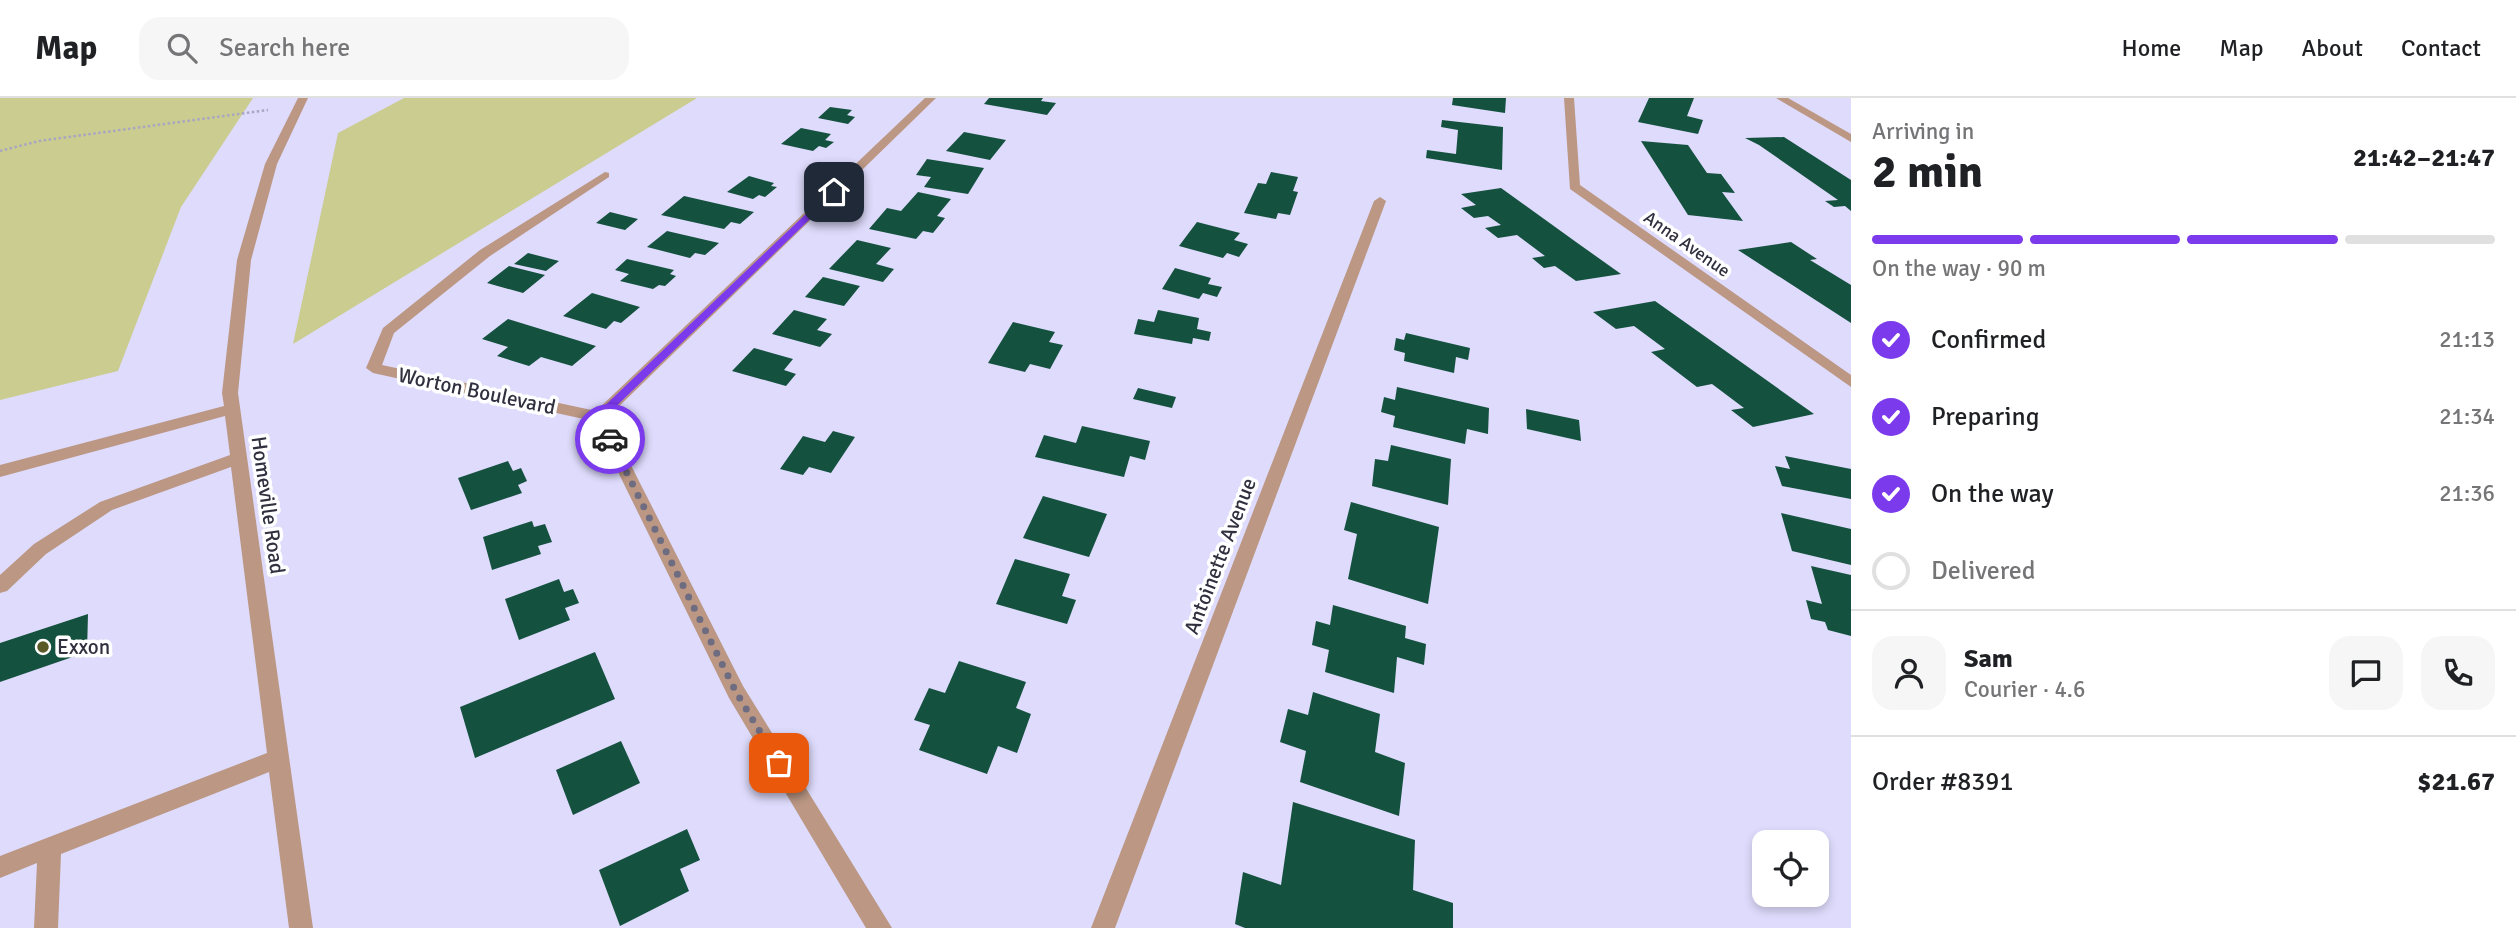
<!DOCTYPE html>
<meta charset="utf-8">
<style>
body{margin:0;font-family:Signika,sans-serif;background:#f6f6f6;color:#202124;height:100vh;display:flex;flex-direction:column;font-size:26px;white-space:nowrap}
*{box-sizing:border-box;margin:0}
p{font-size:23px;color:#757577}
.icon{flex:none;width:38px;height:38px;fill:none;stroke:currentColor;stroke-width:2;stroke-linecap:round;stroke-linejoin:round}
.map{position:relative;flex:1;overflow:hidden}
.sheet{display:flex;flex-direction:column;background:#fff;width:665px}
.sheet>*{flex:none}
.controls{position:absolute;left:1752px;top:732px;display:grid;gap:14px}
.controls a{display:grid;place-items:center;width:77px;height:77px;border-radius:14px;background:#fff;box-shadow:0 4px 10px #0003;font-size:35px}
.pin{position:absolute;display:grid;place-items:center;width:60px;height:60px;color:#fff;margin:-30px;border-radius:14px;box-shadow:0 4px 10px #0006}
.courier{position:absolute;display:grid;place-items:center;width:70px;height:70px;margin:-35px;border:5px solid #7c3aed;border-radius:50%;background:#fff;color:#222;box-shadow:0 2px 9px #0007}
.overview em{font-style:normal;font-weight:700}
.overview div{display:flex;flex-direction:column-reverse}
.overview{display:flex;align-items:center;justify-content:space-between;height:119px;padding:0 21px}
h1{font-size:46px;font-weight:700;line-height:52px}
.bar{display:grid;grid-template-columns:repeat(4,1fr);gap:10px 7px;align-content:center;height:84px;padding:0 21px}
.bar i{height:9px;border-radius:5px;background:#e0e0e0}
.bar .on{background:#7c3aed}
.bar p{grid-column:span 4}
.line{display:flex;align-items:center;gap:18px;padding:0 21px;border-top:2px solid #e0e0e0}
.line div{flex:1}
.round{display:grid;place-items:center;flex:none;width:74px;height:74px;border-radius:21px;background:#f6f6f6}
ol{padding:0 21px;list-style:none}
li{display:flex;align-items:center;gap:21px;height:77px}
li p{margin-inline-start:auto}
li .icon{padding:7px;border-radius:50%;background:#7c3aed;color:#fff;stroke-width:4}
li:last-child{color:#757577}
li i{width:38px;height:38px;border:4px solid #e0e0e0;border-radius:50%}
header{display:flex;align-items:center;gap:42px;box-sizing:border-box;height:98px;padding:0 35px;background:#fff;border-bottom:2px solid #e0e0e0}
header strong{font-size:33px}
nav{display:flex;gap:38px;margin-inline-start:auto;font-size:24px}
.search{width:490px;height:63px;background:#f6f6f6;display:flex;align-items:center;gap:18px;box-sizing:border-box;padding:0 24px;border-radius:21px;color:#757577;font-size:26px}
main{display:flex;flex:1;min-height:0}
.map>svg:first-child{display:block}
.green{fill:#cbcc8f}
.building{fill:#15513f}
.lines{fill:none;stroke-linecap:round;stroke-linejoin:round}
.path{stroke:#a9a6c2;stroke-width:2.5;stroke-dasharray:2.5 2.5;stroke-linecap:butt}
.minor{fill:#bb9784;fill-rule:evenodd}
.route{fill:#7c3aed}
.done{stroke:#6e6c81;stroke-width:7;stroke-dasharray:0 12.6}
.poi-dot{fill:#5a5a27;stroke:#fff;stroke-width:2.5}
.labels{text-anchor:middle;stroke-width:7;stroke-linejoin:round;paint-order:stroke}
.far-street-label{font-size:18px;fill:#31303f;stroke:#fff}
.street-label{font-size:21px;fill:#31303f;stroke:#fff}
.poi-label{font-size:21px;fill:#31303f;stroke:#fff;text-anchor:start}
</style>
<header>
<strong>Map</strong>
<div class="search"><svg class="icon" aria-label="search" viewBox="0 0 24 24"><circle cx="10" cy="10" r="6"/><path d="M15 15l6 6"/></svg>Search here</div>
<nav><a>Home</a><a>Map</a><a>About</a><a>Contact</a></nav>
</header>
<main>
<div class="map">
<svg width="1851" height="830" viewBox="0 0 1851 830">
<rect width="100%" height="100%" fill="#dedbfc"/>
<path class="green" d="M0 0H253L181 109 118 273 0 302Z
M404 0H697L293 246 338 35Z"/>
<path class="building" d="M989 0H1043L1041 3 1056 5 1047 17 984 6Z
M1453 0H1506L1505 15 1452 7Z
M1649 0H1694L1687 18 1703 22 1698 36 1638 24Z
M830 9 852 12 847 17 855 19 848 26 818 20Z
M1442 22 1503 29 1502 72 1426 60 1427 52 1456 56 1458 32 1441 29Z
M801 30 831 36 825 42 834 44 826 50 819 48 813 53 781 46Z
M964 34 1006 42 990 62 946 53Z
M1784 39 1851 82V113L1845 108 1834 109 1825 103 1838 102 1759 47 1745 40Z
M1641 43 1688 47 1707 75 1721 76 1735 95 1722 94 1743 123 1688 117Z
M927 61 984 70 968 96 924 89 931 79 916 77Z
M1271 74 1298 79 1293 93 1298 94 1290 117 1278 115 1276 121 1244 115 1258 85 1266 86Z
M749 78 774 85 771 88 777 89 765 99 759 97 753 101 727 94Z
M1501 90 1576 144 1621 176 1576 183 1555 168 1544 170 1532 160 1545 158 1517 137 1498 140 1485 130 1501 127 1488 118 1474 120 1461 110 1476 107 1461 96Z
M918 94 951 101 937 118 945 120 933 135 923 133 916 141 869 131 887 110 901 113Z
M684 98 754 114 740 126 731 124 724 131 661 117Z
M610 114 638 121 625 132 596 125Z
M1197 124 1240 135 1234 142 1248 146 1239 159 1227 155 1223 160 1179 148Z
M667 133 719 145 705 157 695 155 690 160 647 149Z
M857 142 891 150 876 166 894 171 883 184 829 171Z
M1791 144 1817 161 1810 162 1851 187V225L1738 152Z
M528 155 559 163 546 173 514 166Z
M627 161 674 172 670 176 676 178 665 188 659 187 653 191 620 183 629 176 615 172Z
M509 168 545 177 523 195 487 185Z
M1175 170 1211 180 1208 186 1222 189 1217 199 1203 195 1199 201 1162 191Z
M823 179 860 188 844 208 805 199Z
M592 195 640 209 621 225 614 223 606 231 563 218Z
M1655 203 1703 237 1814 316 1753 329 1731 312 1744 310 1712 286 1697 289 1651 254 1665 251 1634 228 1616 231 1593 214Z
M794 212 827 221 817 232 832 236 820 249 772 236Z
M1158 212 1199 220 1197 231 1211 234 1209 243 1193 240 1192 246 1134 236 1138 221 1154 224Z
M508 221 596 248 572 268 541 259 529 268 497 258 508 249 482 241Z
M1013 224 1055 234 1049 244 1063 247 1050 271 1030 266 1025 274 988 265Z
M1406 235 1470 250 1468 262 1456 259 1454 275 1404 263 1405 255 1394 252 1396 240 1404 242Z
M754 250 793 261 784 272 796 276 786 288 732 273Z
M1397 289 1489 310 1488 336 1467 331 1465 346 1393 329 1395 318 1381 314 1384 299 1395 302Z
M1138 290 1176 299 1172 310 1133 301Z
M1526 311 1579 322 1581 343 1527 331Z
M1082 328 1150 343 1145 362 1130 358 1124 379 1035 359 1044 337 1076 345Z
M833 333 855 339 831 375 809 369 803 377 780 371 803 338 825 344Z
M1391 347 1451 361 1448 407 1372 388 1375 361 1388 363Z
M1785 358 1851 371V401L1782 388 1775 368 1790 371Z
M508 363 513 373 521 370 527 383 518 387 522 395 471 412 458 380Z
M1043 398 1107 416 1089 459 1023 440Z
M1351 404 1439 429 1428 506 1348 481 1357 436 1344 432Z
M1781 415 1851 431V467L1792 453Z
M532 423 534 429 545 426 552 444 538 448 541 456 492 472 483 439Z
M1015 461 1070 476 1062 498 1076 502 1067 526 996 506Z
M1811 468 1851 477V538L1828 532 1825 524 1811 521 1806 502 1822 506Z
M559 481 564 494 573 491 579 505 565 510 570 522 519 542 505 501Z
M1333 507 1406 528 1405 540 1426 546 1424 567 1397 559 1394 595 1325 574 1329 552 1312 547 1316 523 1330 527Z
M88 516 87 554 0 584V545Z
M595 554 615 601 475 660 460 609Z
M959 563 1026 584 1016 610 1031 616 1017 655 998 648 987 676 919 652 930 627 914 622 929 590 945 595Z
M1313 594 1380 616 1375 654 1405 665 1399 718 1300 684 1306 653 1280 644 1288 611 1308 617Z
M621 643 640 685 573 717 556 672Z
M1293 704 1415 742 1413 792 1453 805V830H1245L1235 826 1243 774 1281 787Z
M687 731 700 762 680 771 689 793 620 828 599 772Z"/>
<g class="lines">
<path class="path" d="M0 53 39 43 268 12"/>
<path class="minor" d="M298 0H308L277 66 251 162 238 295 313 830H289L269 674 61 756 58 830H34L37 765 0 780V758L267 655 231 369 112 412 46 456 7 493 0 495V477L34 446 100 404 230 357 225 318 0 379V367L224 308 222 295 237 162 265 66Z
M925 0H936L607 320 743 588 892 830H866L729 600 593 323 373 275 366 270 383 230 480 152 605 74 609 75V79L490 158 394 235 382 267 596 313Z
M1564 0H1574L1580 87 1851 277V289L1570 91Z
M1776 0H1788L1851 36V44Z
M1380 99 1386 103 1115 830H1091L1374 103Z"/>
</g>
<path class="route" d="M831 92 838 94 604 320 615 341 606 344 594 319 595 317Z"/>
<g class="lines">
<path class="done" d="M610 341 736 594 779 665"/>
</g>
<circle class="poi-dot" cx="43" cy="549" r="7"/>
<g class="labels">
<g class="far-street-label">
<text transform="translate(1687 146) rotate(35)" y="6">Anna Avenue</text>
</g>
<g class="street-label">
<text transform="translate(477 293) rotate(12)" y="7">Worton Boulevard</text>
<text transform="translate(268 407) rotate(82)" y="7">Homeville Road</text>
<text transform="translate(1220 458) rotate(-69)" y="7">Antoinette Avenue</text>
</g>
<g class="poi-label">
<text x="57" y="556">Exxon</text>
</g>
</g>
</svg>
<div class="controls">
<a><svg class="icon" aria-label="locate" viewBox="0 0 24 24"><circle cx="12" cy="12" r="6"/><path d="M12 2v4M12 18v4M2 12h4M18 12h4"/></svg></a>
</div>
<div class="pin" style="left:779px;top:665px;background:#ea580c"><svg class="icon" aria-label="bag" viewBox="0 0 24 24"><path d="M5 8h14l-1 12H6zM9 8a3 3 0 0 1 6 0"/></svg></div>
<div class="pin" style="left:834px;top:94px;background:#1f2937"><svg class="icon" aria-label="home" viewBox="0 0 24 24"><path d="M3 11l9-7 9 7M6 9v11h12V9"/></svg></div>
<div class="courier" style="left:610px;top:341px"><svg class="icon" aria-label="car" viewBox="0 0 24 24"><path d="M5 17H2v-5l4-1 3-4h7l3 4 3 1v5h-3M9 17h6M6 11h13"/><circle cx="7" cy="17" r="2"/><circle cx="17" cy="17" r="2"/></svg></div>
</div>
<section class="sheet">
<div class="overview"><div><h1>2 min</h1><p>Arriving in</p></div><em>21:42–21:47</em></div>
<div class="bar"><i class="on"></i><i class="on"></i><i class="on"></i><i></i><p>On the way · 90 m</p></div>
<ol>
<li><svg class="icon" aria-label="check" viewBox="0 0 24 24"><path d="M5 12l5 5 9-10"/></svg>Confirmed<p>21:13</p></li>
<li><svg class="icon" aria-label="check" viewBox="0 0 24 24"><path d="M5 12l5 5 9-10"/></svg>Preparing<p>21:34</p></li>
<li><svg class="icon" aria-label="check" viewBox="0 0 24 24"><path d="M5 12l5 5 9-10"/></svg>On the way<p>21:36</p></li>
<li><i></i>Delivered</li>
</ol>
<div class="line" style="height:126px"><a class="round"><svg class="icon" aria-label="person" viewBox="0 0 24 24"><circle cx="12" cy="8" r="4"/><path d="M4 21q1-7 8-7t8 7"/></svg></a><div><b>Sam</b><p>Courier · 4.6</p></div><a class="round"><svg class="icon" aria-label="chat" viewBox="0 0 24 24"><path d="M4 5h16v11H9l-5 4z"/></svg></a><a class="round"><svg class="icon" aria-label="phone" viewBox="0 0 24 24"><path d="M5 4h4l2 5-3 2q2 4 5 5l2-3 5 2v4C11 20 4 13 5 4z"/></svg></a></div>
<div class="line" style="height:91px"><div>Order #8391</div><b>$21.67</b></div>
</section>
</main>
